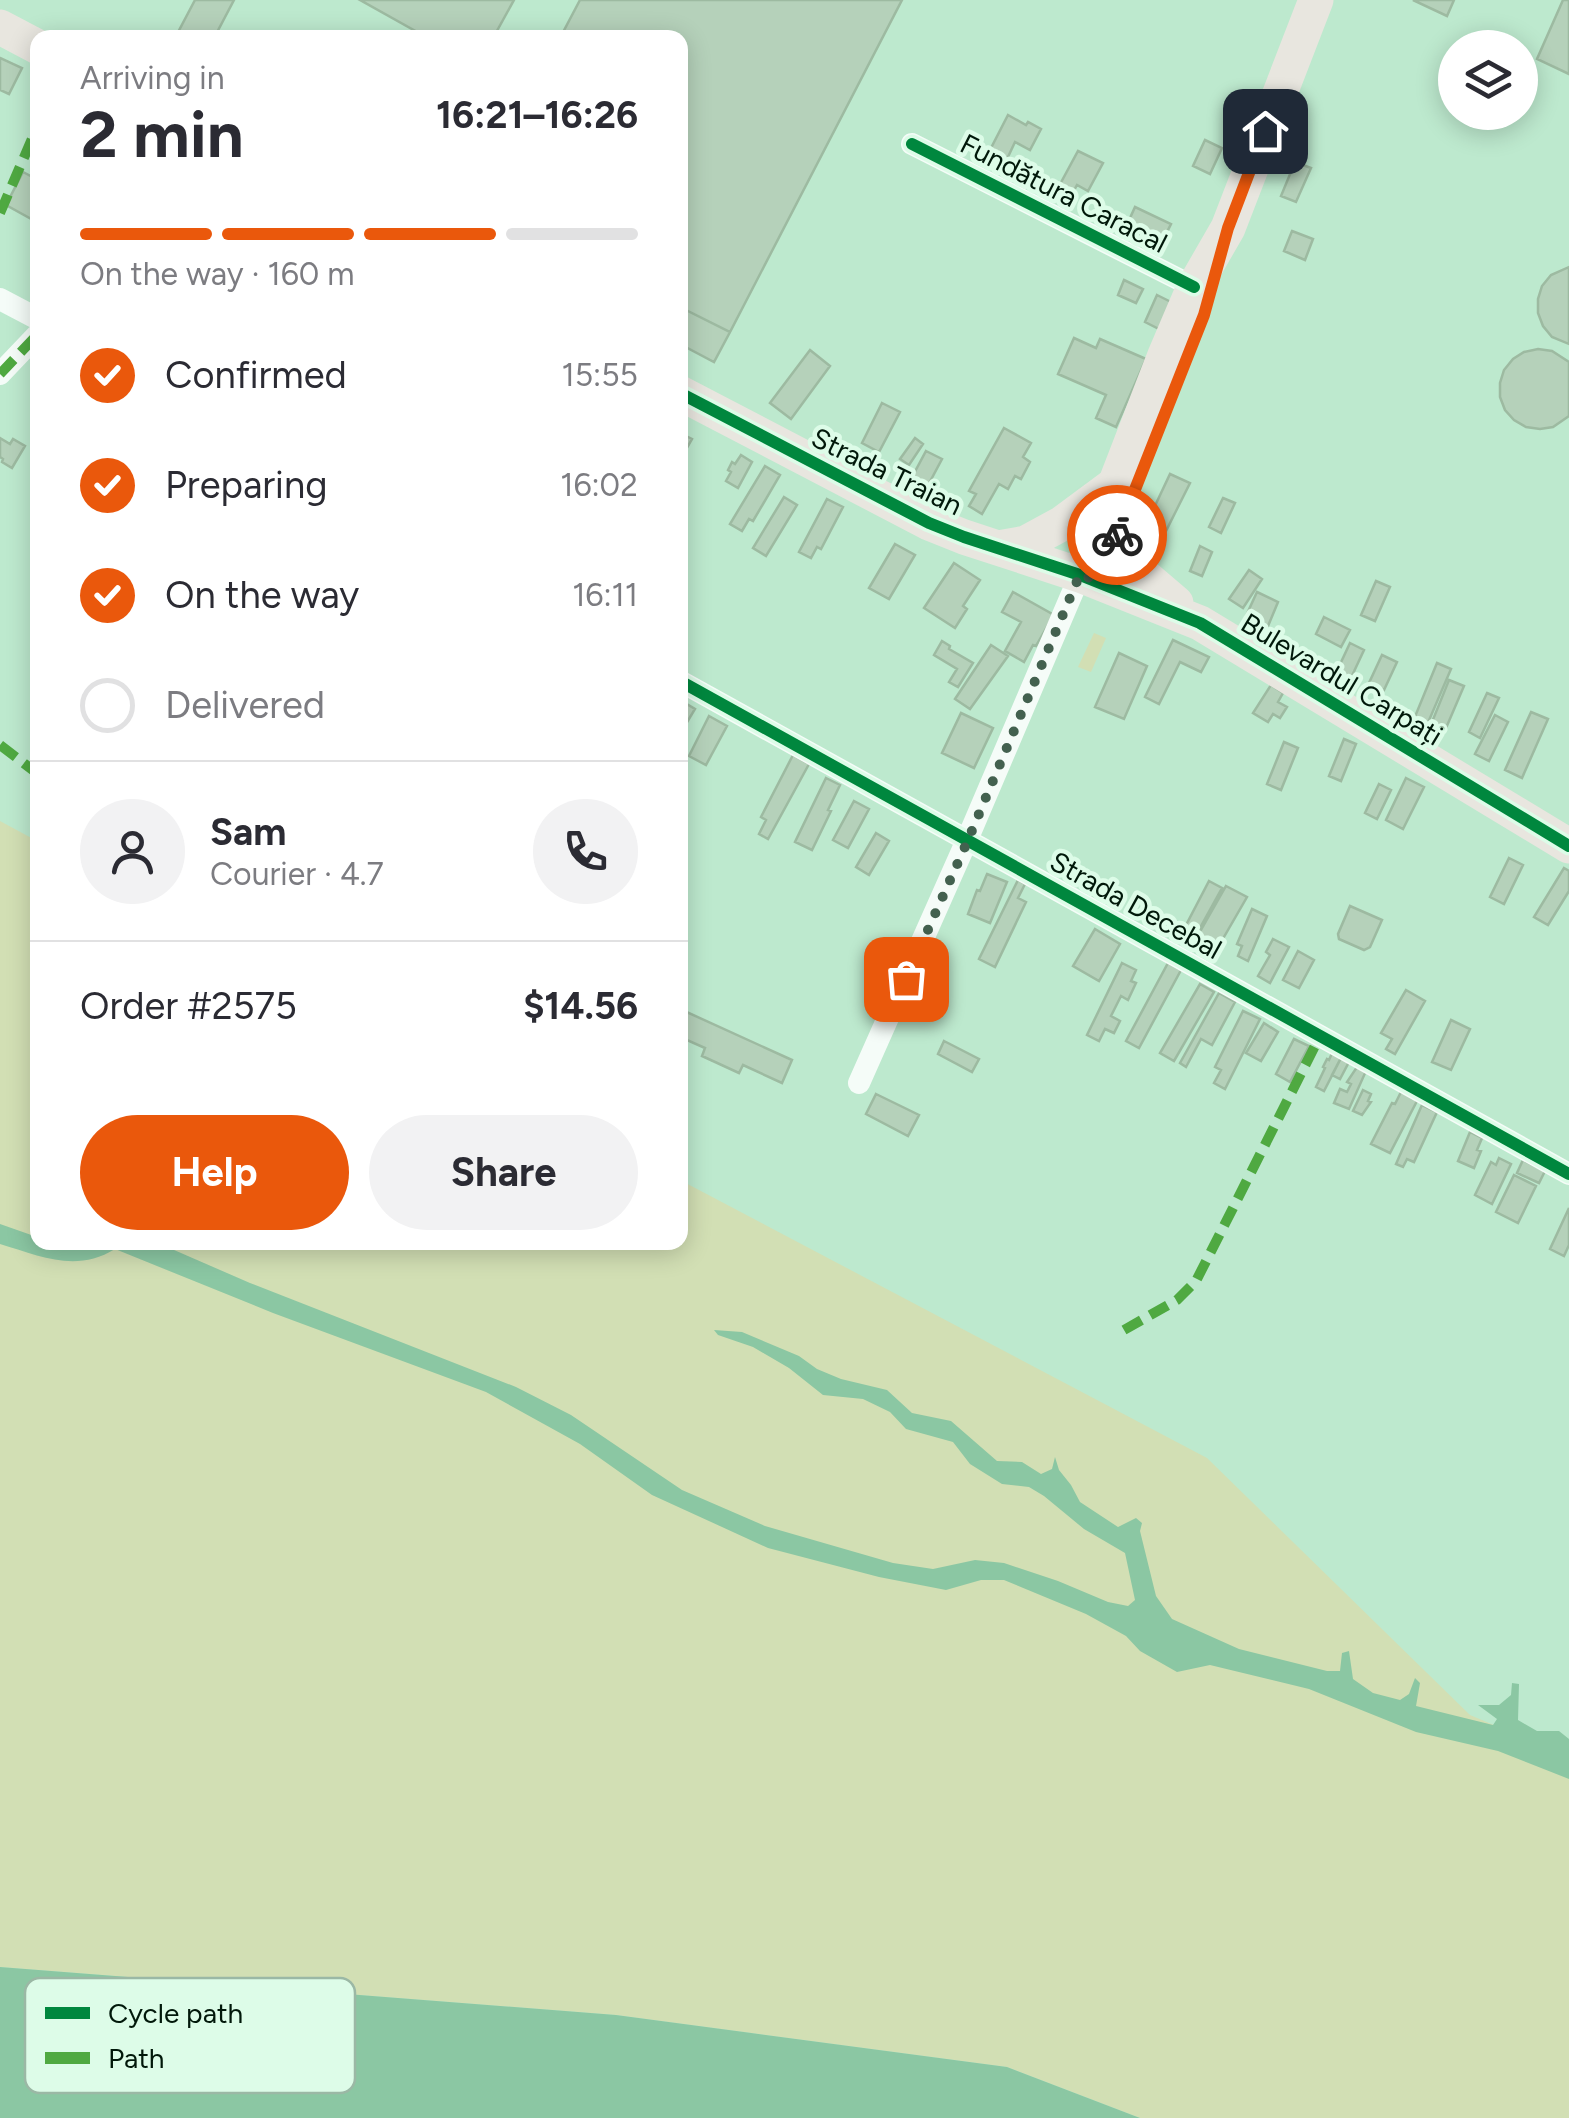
<!DOCTYPE html>
<meta charset="utf-8">
<style>
body{margin:0;font-family:Figtree,sans-serif;background:#f2f2f3;color:#2b2b33;height:100vh;display:flex;flex-direction:column;font-size:38px;white-space:nowrap}
*{box-sizing:border-box;margin:0}
p{font-size:32px;color:#7c7c81}
.icon{flex:none;width:55px;height:55px;fill:none;stroke:currentColor;stroke-width:2;stroke-linecap:round;stroke-linejoin:round}
.map{position:relative;flex:1;overflow:hidden}
.side{position:absolute;left:30px;top:30px;width:658px;height:1220px;display:flex;flex-direction:column;background:#fff;border-radius:20px;box-shadow:0 5px 25px #0003}
.side>*{flex:none}
.tools{position:absolute;left:1438px;top:30px;display:grid;gap:20px}
.tools a{display:grid;place-items:center;width:100px;height:100px;border-radius:50%;background:#fff;box-shadow:0 5px 25px #0003;font-size:50px}
.pin{position:absolute;display:grid;place-items:center;width:85px;height:85px;color:#fff;margin:-42px;border-radius:20px;box-shadow:0 5px 15px #0006}
.courier{position:absolute;display:grid;place-items:center;width:100px;height:100px;margin:-50px;border:8px solid #ea580c;border-radius:50%;background:#fff;color:#222;box-shadow:0 2px 12px #0007}
.summary em{font-style:normal;font-weight:700}
.summary div{display:flex;flex-direction:column-reverse}
.summary{display:flex;align-items:center;justify-content:space-between;height:170px;padding:0 50px}
h1{font-size:65px;font-weight:700;line-height:75px}
.bar{display:grid;grid-template-columns:repeat(4,1fr);gap:15px 10px;align-content:center;height:120px;padding:0 50px}
.bar i{height:12px;border-radius:8px;background:#e1e1e2}
.bar .current{background:#ea580c}
.bar p{grid-column:span 4}
.line{display:flex;align-items:center;gap:25px;padding:0 50px;border-top:2px solid #e1e1e2}
.line div{flex:1}
.round{display:grid;place-items:center;flex:none;width:105px;height:105px;border-radius:52px;background:#f2f2f3}
ol{padding:0 50px;list-style:none}
li{display:flex;align-items:center;gap:30px;height:110px}
li p{margin-inline-start:auto}
li .icon{padding:10px;border-radius:50%;background:#ea580c;color:#fff;stroke-width:4}
li:last-child{color:#7c7c81}
li i{width:55px;height:55px;border:5px solid #e1e1e2;border-radius:50%}
.button{display:flex;gap:20px;margin-top:auto;padding:20px 50px}
.button a{flex:1;height:115px;border-radius:60px;background:#ea580c;color:#fff;font-size:40px;font-weight:700;line-height:115px;text-align:center}
.button a+a{background:#f2f2f3;color:#2b2b33}
.map>svg:first-child{display:block}
.green{fill:#d2dfb4}
.water{fill:#8bc7a3}
.building{fill:#b5d1ba;stroke:#9dbaa1;stroke-width:2.5}
.lines{fill:none;stroke-linecap:round;stroke-linejoin:round}
.minor{stroke:#f5fcf8;stroke-width:22}
.primary{stroke:#e8e6df;stroke-width:35}
.quiet{stroke:#4fa941;stroke-width:10;stroke-dasharray:20 10;stroke-linecap:butt}
.cycleway-casing{stroke:#ddfce8;stroke-width:19}
.cycleway{stroke:#00873e;stroke-width:12}
.done{stroke:#43614f;stroke-width:10;stroke-dasharray:0 18}
.route{stroke:#ea580c;stroke-width:12}
.labels{text-anchor:middle;stroke-width:9;stroke-linejoin:round;paint-order:stroke}
.street-label{font-size:28px;fill:#01180a;stroke:#ddfce8}
.key{fill:#ddfce8;stroke:#9bb8a5;stroke-width:2.5}
.key-label{font-size:28px;fill:#01180a}
</style>
<div class="map">
<svg width="1569" height="2118" viewBox="0 0 1569 2118">
<rect width="100%" height="100%" fill="#bde9ce"/>
<path class="green" d="M1094 633 1106 638 1091 672 1078 667Z
M0 821 37 841 38 1242H680V1180L1207 1458 1470 1715 1569 1757V2118H1140L1007 2067 616 2015 0 1967Z"/>
<path class="water" d="M0 1224 37 1237 38 1242 158 1243 250 1283 516 1387 571 1415 682 1490 765 1526 893 1563 933 1569 975 1560 1004 1563 1058 1581 1108 1602 1128 1606 1135 1600 1125 1553 1084 1529 1044 1496 1029 1487 1002 1484 970 1464 953 1442 906 1429 890 1412 863 1399 823 1395 789 1368 753 1347 718 1335 714 1330 742 1332 799 1356 817 1369 841 1379 887 1390 912 1413 951 1421 997 1461 1022 1462 1041 1474 1052 1469 1055 1457 1059 1470 1071 1485 1080 1502 1118 1527 1136 1518 1142 1523 1140 1531 1156 1596 1172 1619 1239 1649 1327 1671H1340L1342 1653 1349 1651 1353 1679 1373 1693 1400 1700 1409 1694 1415 1678 1420 1683 1416 1706 1493 1725 1497 1719 1478 1705H1499L1511 1695 1512 1683 1519 1684 1518 1720 1537 1731H1559L1569 1739V1779L1498 1751 1416 1732 1309 1689 1210 1665 1177 1672 1140 1651 1126 1636 1086 1614 1004 1580H981L946 1590 879 1577 768 1548 652 1495 580 1444 486 1392 273 1313 115 1249C76 1273 40 1256 0 1244Z
M0 1967 616 2015 1007 2067 1140 2118H0Z"/>
<path class="building" d="M195 0H234L214 38H175Z
M360 0H514L493 38H428Z
M580 0H902L730 332 680 307V38H560Z
M1413 0H1454L1447 16Z
M1563 0H1569V74L1537 59Z
M0 58 22 68 9 94 0 90Z
M1008 115 1026 125 1028 122 1041 129 1030 150 1015 142 1007 159 990 150Z
M1205 140 1222 148 1210 174 1193 166Z
M1078 151 1103 163 1088 191 1077 185 1071 196 1058 188Z
M1295 162 1311 168 1296 202 1281 196Z
M23 172 38 180 35 194 38 195V216L35 221 6 205Z
M1135 207 1171 224 1161 244 1126 227Z
M1292 231 1313 239 1305 260 1284 251Z
M1569 267V344L1552 337 1543 326 1538 313V299L1542 286 1551 275Z
M1124 280 1143 289 1136 303 1118 295Z
M1157 295 1171 302 1159 329 1145 322Z
M680 307 730 332 714 362 680 344Z
M1074 338 1096 348 1100 339 1146 359 1116 427 1096 418 1106 395 1058 374Z
M1538 349 1552 351 1569 362V416L1553 427 1540 429 1526 427 1514 420 1505 410 1500 397V383L1504 370 1513 359 1524 352Z
M810 350 830 366 791 419 770 403Z
M882 403 900 412 879 452 862 443Z
M1004 428 1031 443 1023 457 1030 462 1021 479 1015 476 1008 489 999 484 982 514 969 506 976 494 969 491Z
M680 433 692 439 680 460Z
M0 438 10 444 13 439 25 446 12 468 2 462 3 459 0 457Z
M915 438 923 444 909 465 900 459Z
M926 451 942 459 926 489 910 481Z
M741 455 752 462 738 488 726 481 731 472 728 470 732 462 735 464Z
M765 466 780 475 753 521 749 519 742 531 730 524Z
M1170 474 1190 483 1155 553 1137 544Z
M784 497 797 505 766 556 753 548Z
M1223 498 1235 503 1221 533 1209 527Z
M827 499 843 507 821 549 817 547 811 558 799 552Z
M895 544 915 555 889 599 869 588Z
M1200 546 1212 552 1202 576 1190 571Z
M954 563 980 580 963 606 967 609 955 628 924 608Z
M1249 570 1262 579 1243 608 1229 599Z
M1376 581 1390 587 1375 621 1361 615Z
M1013 592 1054 615 1036 646 1033 645 1024 662 1005 651 1021 622 1002 612Z
M1257 592 1278 602 1268 626 1246 616Z
M1324 617 1350 630 1341 647 1316 634Z
M1173 640 1209 657 1201 672 1180 662 1159 704 1145 697Z
M942 641 950 646 949 649 973 663 958 687 949 682 957 669 934 655Z
M1350 643 1364 650 1350 680 1336 673Z
M991 645 1008 656 970 709 955 699Z
M1119 653 1147 666 1124 719 1095 707Z
M1382 655 1397 662 1384 690 1369 683Z
M1437 663 1451 669 1427 725 1414 719Z
M1449 680 1464 686 1446 728 1432 722Z
M1271 685 1283 693 1278 702 1287 707 1280 718 1273 714 1268 722 1253 713Z
M1487 693 1499 698 1480 738 1469 732Z
M680 700 695 709 680 734Z
M1531 712 1548 719 1522 778 1505 770Z
M961 713 993 728 974 768 942 753Z
M1495 715 1508 722 1489 761 1475 754Z
M709 716 727 726 706 765 689 756Z
M1344 739 1356 744 1341 781 1329 776Z
M1284 742 1298 748 1281 790 1267 784Z
M793 755 809 764 768 839 759 834 766 820 761 817Z
M826 778 840 785 828 810 831 811 812 850 795 842Z
M1406 778 1424 787 1403 829 1386 820Z
M1379 784 1391 790 1377 819 1365 813Z
M854 801 869 809 848 848 833 840Z
M876 833 889 841 869 875 856 867Z
M1509 858 1523 865 1504 904 1490 897Z
M1564 868 1569 871V891L1548 925 1534 917Z
M987 874 1007 882 990 923 968 914 977 890 980 891Z
M1018 880 1025 884 1018 898 1026 902 995 967 979 959Z
M1209 881 1222 888 1196 935 1184 929Z
M1226 886 1247 897 1217 949 1197 937Z
M1350 906 1382 920 1370 947 1364 950 1339 939 1338 934Z
M1252 909 1267 916 1248 961 1238 956 1242 946 1237 944Z
M1095 929 1120 944 1099 981 1073 966Z
M1273 939 1289 947 1270 983 1258 976 1270 955 1266 952Z
M1298 951 1314 960 1299 988 1283 980Z
M1122 963 1136 970 1131 981 1136 983 1128 1000 1121 996 1111 1016 1120 1021 1114 1033 1105 1029 1099 1041 1087 1035Z
M1168 963 1181 970 1139 1048 1126 1041Z
M1200 984 1214 992 1174 1061 1160 1053Z
M1406 990 1425 1001 1395 1054 1386 1049 1392 1039 1381 1033Z
M1219 993 1235 1002 1212 1045 1201 1039 1186 1067 1180 1063Z
M680 1009 792 1060 782 1083 743 1065 739 1073 702 1056 705 1048 680 1037Z
M1243 1011 1260 1019 1225 1089 1214 1083 1221 1070 1215 1067Z
M1451 1020 1470 1029 1451 1070 1432 1062Z
M1264 1023 1278 1032 1261 1061 1246 1053Z
M1294 1039 1309 1046 1290 1082 1276 1074Z
M944 1041 979 1059 972 1072 938 1054Z
M1333 1051 1342 1056 1324 1091 1316 1087 1325 1068 1323 1067 1327 1059 1329 1060Z
M1342 1056 1350 1060 1340 1079 1332 1075Z
M1357 1067 1366 1071 1349 1109 1334 1103 1340 1089 1347 1092 1351 1084 1347 1082Z
M1363 1090 1371 1094 1368 1101 1371 1102 1362 1115 1353 1111Z
M1402 1090 1418 1099 1390 1153 1371 1144 1392 1103 1395 1104Z
M876 1094 919 1115 908 1136 866 1114Z
M1422 1105 1437 1112 1414 1162 1407 1159 1403 1167 1396 1164Z
M1470 1132 1482 1138 1477 1150 1481 1151 1474 1168 1458 1161Z
M1499 1158 1511 1164 1492 1204 1475 1195 1491 1162 1496 1165Z
M1523 1160 1545 1171 1539 1183 1517 1173Z
M1514 1175 1536 1186 1518 1223 1496 1212Z
M1569 1208V1245L1564 1256 1550 1249Z"/>
<g class="lines">
<path class="minor" d="M912 144 1194 287
M0 299 38 319
M0 374 38 334
M680 681 1569 1174
M859 1083 967 840 1080 575"/>
<path class="primary" d="M0 27 38 47
M680 393 929 523 964 537 1080 575 1200 623 1569 846
M1122 524 1129 556 1142 574 1176 603
M998 548 1026 543 1061 524 1115 484
M1080 575 1165 355 1194 287 1228 228 1316 0"/>
<path class="quiet" d="M0 213 38 125
M0 374 38 334
M0 745 38 774
M1124 1330 1177 1300 1196 1281 1320 1036"/>
<defs>
<path id="cycleway" d="M912 144 1194 287
M680 393 929 523 964 537 1080 575 1200 623 1569 846
M680 681 1569 1174"/>
</defs>
<use href="#cycleway" class="cycleway-casing"/>
<use href="#cycleway" class="cycleway"/>
</g>
<g class="lines">
<path class="done" d="M906 979 968 840 1080 574 1099 582 1117 535"/>
<path class="route" d="M1117 535 1204 315 1228 228 1265 131"/>
</g>
<g class="labels">
<g class="street-label">
<text transform="translate(1064 193) rotate(27)" y="10">Fundătura Caracal</text>
<text transform="translate(887 471) rotate(26)" y="10">Strada Traian</text>
<text transform="translate(1342 679) rotate(31)" y="10">Bulevardul Carpați</text>
<text transform="translate(1136 905) rotate(29)" y="10">Strada Decebal</text>
</g>
</g>
<rect x="25" y="1978" width="330" height="115" rx="15" class="key"/>
<rect x="45" y="2007" width="45" height="12" fill="#00873e"/>
<rect x="45" y="2052" width="45" height="12" fill="#4fa941"/>
<g class="key-label">
<text x="108" y="2023">Cycle path</text>
<text x="108" y="2068">Path</text>
</g>
</svg>
<div class="tools">
<a><svg class="icon" aria-label="layers" viewBox="0 0 24 24"><path d="M12 4l9 5-9 5-9-5zM3 14l9 5 9-5"/></svg></a>
</div>
<div class="pin" style="left:906px;top:979px;background:#ea580c"><svg class="icon" aria-label="bag" viewBox="0 0 24 24"><path d="M5 8h14l-1 12H6zM9 8a3 3 0 0 1 6 0"/></svg></div>
<div class="pin" style="left:1265px;top:131px;background:#1f2937"><svg class="icon" aria-label="home" viewBox="0 0 24 24"><path d="M3 11l9-7 9 7M6 9v11h12V9"/></svg></div>
<div class="courier" style="left:1117px;top:535px"><svg class="icon" aria-label="bike" viewBox="0 0 24 24"><circle cx="6" cy="16" r="4"/><circle cx="18" cy="16" r="4"/><path d="M6 16l4-8h5l3 8M10 8l3 8H6M13 5h3"/></svg></div>
<section class="side">
<div class="summary"><div><h1>2 min</h1><p>Arriving in</p></div><em>16:21–16:26</em></div>
<div class="bar"><i class="current"></i><i class="current"></i><i class="current"></i><i></i><p>On the way · 160 m</p></div>
<ol>
<li><svg class="icon" aria-label="check" viewBox="0 0 24 24"><path d="M5 12l5 5 9-10"/></svg>Confirmed<p>15:55</p></li>
<li><svg class="icon" aria-label="check" viewBox="0 0 24 24"><path d="M5 12l5 5 9-10"/></svg>Preparing<p>16:02</p></li>
<li><svg class="icon" aria-label="check" viewBox="0 0 24 24"><path d="M5 12l5 5 9-10"/></svg>On the way<p>16:11</p></li>
<li><i></i>Delivered</li>
</ol>
<div class="line" style="height:180px"><a class="round"><svg class="icon" aria-label="person" viewBox="0 0 24 24"><circle cx="12" cy="8" r="4"/><path d="M4 21q1-7 8-7t8 7"/></svg></a><div><b>Sam</b><p>Courier · 4.7</p></div><a class="round"><svg class="icon" aria-label="phone" viewBox="0 0 24 24"><path d="M5 4h4l2 5-3 2q2 4 5 5l2-3 5 2v4C11 20 4 13 5 4z"/></svg></a></div>
<div class="line" style="height:130px"><div>Order #2575</div><b>$14.56</b></div>
<div class="button"><a>Help</a><a>Share</a></div>
</section>
</div>
